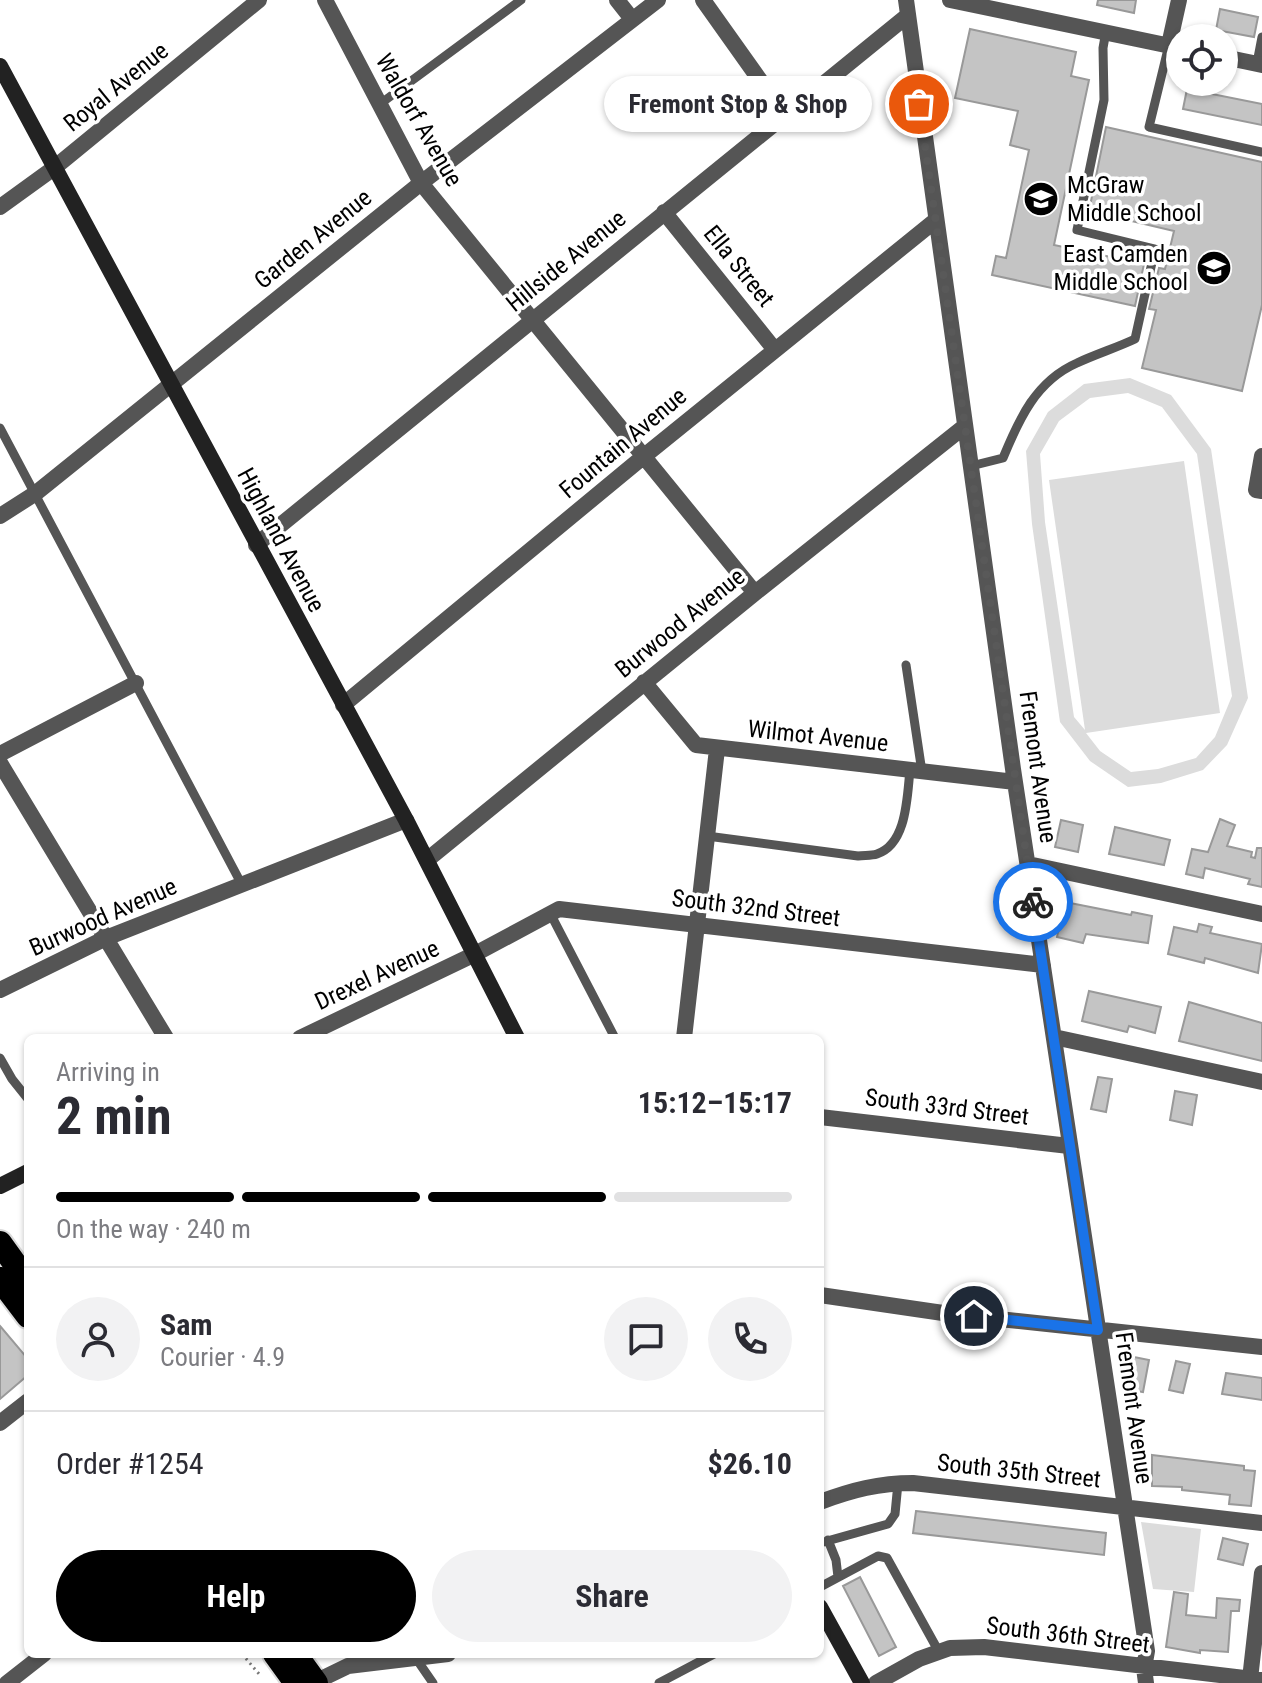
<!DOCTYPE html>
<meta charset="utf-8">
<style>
body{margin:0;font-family:"Roboto Condensed",sans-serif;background:#f2f2f3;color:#2b2b33;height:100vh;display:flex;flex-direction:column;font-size:30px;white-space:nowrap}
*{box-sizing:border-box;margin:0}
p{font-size:26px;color:#7c7c81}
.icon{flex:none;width:44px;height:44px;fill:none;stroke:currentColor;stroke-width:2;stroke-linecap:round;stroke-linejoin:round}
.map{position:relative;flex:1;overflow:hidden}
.details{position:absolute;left:24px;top:1034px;width:800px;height:624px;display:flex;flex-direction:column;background:#fff;border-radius:12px;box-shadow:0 2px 6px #0004}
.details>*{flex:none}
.fabs{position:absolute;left:1166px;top:24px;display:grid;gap:16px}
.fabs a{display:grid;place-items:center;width:72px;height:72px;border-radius:50%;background:#fff;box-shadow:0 2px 6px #0004;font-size:40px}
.pin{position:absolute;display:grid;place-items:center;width:68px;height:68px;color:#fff;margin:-34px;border:4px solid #fff;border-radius:50%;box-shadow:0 2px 8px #0007}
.courier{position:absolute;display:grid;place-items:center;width:80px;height:80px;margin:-40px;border:6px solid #1a73e8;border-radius:50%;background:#fff;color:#222;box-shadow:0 2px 10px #0007}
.bubble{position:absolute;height:56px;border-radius:28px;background:#fff;box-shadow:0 2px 6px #0004;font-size:26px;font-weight:700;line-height:56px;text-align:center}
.head em{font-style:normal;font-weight:700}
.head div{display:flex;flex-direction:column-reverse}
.head{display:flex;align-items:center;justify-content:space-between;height:136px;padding:0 32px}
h1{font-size:52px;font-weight:700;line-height:60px}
.bar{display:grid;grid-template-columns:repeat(4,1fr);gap:12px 8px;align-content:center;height:96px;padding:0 32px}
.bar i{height:10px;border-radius:6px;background:#e1e1e2}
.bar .active{background:#000}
.bar p{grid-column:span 4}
.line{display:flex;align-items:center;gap:20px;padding:0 32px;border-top:2px solid #e1e1e2}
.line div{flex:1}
.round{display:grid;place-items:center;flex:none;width:84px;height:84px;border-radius:42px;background:#f2f2f3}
.button{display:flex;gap:16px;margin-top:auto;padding:16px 32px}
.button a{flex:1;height:92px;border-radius:48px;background:#000;color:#fff;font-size:32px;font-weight:700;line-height:92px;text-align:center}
.button a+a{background:#f2f2f3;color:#2b2b33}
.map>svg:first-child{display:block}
.green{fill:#dcdcdc;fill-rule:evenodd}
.building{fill:#c4c4c4;stroke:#999;stroke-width:2}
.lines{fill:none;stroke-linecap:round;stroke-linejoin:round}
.highway-casing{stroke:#dbdbdb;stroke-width:28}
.path{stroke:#777;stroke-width:3;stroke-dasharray:2 4;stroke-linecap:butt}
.lane{stroke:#555;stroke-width:9}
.street{stroke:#555;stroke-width:16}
.secondary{stroke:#222;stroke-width:16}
.highway{stroke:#000;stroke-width:24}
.done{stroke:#595959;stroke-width:8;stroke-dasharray:0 14.4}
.route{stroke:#1a73e8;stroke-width:10}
.labels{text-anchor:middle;stroke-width:7;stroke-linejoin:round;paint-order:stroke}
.street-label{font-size:24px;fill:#000;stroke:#fff}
.poi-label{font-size:24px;fill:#000;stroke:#fff;text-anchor:start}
</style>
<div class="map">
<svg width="1262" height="1683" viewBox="0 0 1262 1683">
<rect width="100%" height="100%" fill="#fff"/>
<path class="green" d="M1130 378 1171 395 1211 449 1248 698 1227 745 1203 770 1161 783 1128 787 1090 761 1060 722 1032 524 1026 451 1048 412 1084 384ZM1128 393 1162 407 1197 454 1232 696 1215 737 1196 758 1158 769 1131 772 1100 751 1086 733 1220 713 1184 461 1049 480 1085 730 1074 717 1045 522 1040 454 1059 421 1090 398Z
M1141 1522 1201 1529 1194 1592 1153 1589Z"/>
<path class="building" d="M1098 0H1136L1134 13 1097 5Z
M1220 9 1258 17 1254 37 1216 30Z
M970 29 1076 52 1071 76 1089 80 1054 245 1144 264 1135 306 992 275 996 256 1006 258 1029 150 1010 145 1018 111 955 98Z
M1187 89 1262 104V125L1183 109Z
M1106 127 1262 162V305L1242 391 1142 368 1156 310 1149 309 1159 268 1165 269 1174 231 1089 211Z
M1220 819 1235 825 1227 846 1252 852 1251 857 1255 858 1257 848H1262V887L1248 884 1250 879 1205 868 1203 878 1186 874 1192 849 1208 852Z
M1061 820 1083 825 1078 852 1055 847Z
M1115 827 1170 840 1164 865 1109 854Z
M1065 902 1131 915 1132 912 1152 916 1148 943 1086 934 1083 943 1057 937Z
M1199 924 1212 927 1210 933 1262 944 1258 973 1205 958 1204 963 1168 954 1174 927 1197 932Z
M1089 991 1161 1007 1155 1033 1129 1026 1127 1032 1082 1021Z
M1189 1002 1262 1023V1061L1179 1041Z
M1098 1077 1112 1079 1106 1112 1091 1109Z
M1175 1091 1197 1095 1192 1125 1170 1120Z
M0 1326 28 1359V1375L0 1399Z
M1129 1356 1149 1360 1143 1392 1124 1389Z
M1176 1361 1190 1364 1183 1393 1169 1390Z
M1226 1373 1262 1378V1400L1222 1394Z
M1152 1455 1244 1466V1470L1255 1471 1251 1506 1229 1504 1230 1495 1182 1490V1487L1152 1486Z
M916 1511 1106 1533 1104 1555 913 1533Z
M1223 1538 1248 1544 1243 1565 1218 1559Z
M860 1577 896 1647 879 1656 843 1586Z
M1174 1592 1188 1594 1186 1615 1216 1618 1217 1598 1240 1600 1239 1611H1231L1228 1652 1200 1650V1653L1166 1647Z"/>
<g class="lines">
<defs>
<path id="highway" d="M0 1243 28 1282
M0 1279 28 1316
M275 1654 296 1683
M295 1654 316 1683"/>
</defs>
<use href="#highway" class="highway-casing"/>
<path class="path" d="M242 1654 260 1675"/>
<path class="lane" d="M1169 45 1149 127 1262 152
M1257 63 1262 37
M380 104 521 0
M0 428 242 885
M971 466 1003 458C1019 419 1036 381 1077 363 1096 354 1116 348 1135 339L1155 249 1077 230 1104 100 1103 48 1106 31
M906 665 922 772
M707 836 858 856C864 855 871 856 877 854 907 844 907 797 910 770
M550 913 615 1038
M0 1058 12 1079 28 1099
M828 1540 836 1560 838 1577
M820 1543 888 1524 895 1514 898 1483
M820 1587 878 1556 887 1558 939 1652
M415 1657 433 1683
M659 1683 714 1654"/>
<path class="street" d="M325 0 421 183 755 593
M617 0 632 19
M703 0 784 114
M906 0 1013 769 1147 1651 1144 1668 1146 1683
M950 0 1180 48
M1169 45 1179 0
M1224 57 1262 65
M0 207 54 168 259 0
M664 212 775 350
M1262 456 1256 490 1262 491
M0 516 36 493 421 183 658 0
M256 545 907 16
M644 682 696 745 1015 782
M343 705 643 457 936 220
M0 754 136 683
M0 763 166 1038
M427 860 755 593 965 426
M1028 864 1262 914
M0 990 106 938 406 820
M1054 1037 1262 1082
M300 1038 475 954 559 909 1043 965
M684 1038 717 749
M820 1117 1069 1146
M820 1295 943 1313 1262 1347
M0 1423 28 1401
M820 1502C852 1490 879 1483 913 1483L1262 1523
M1250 1679 1262 1573
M315 1682 348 1666 448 1654
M7 1683 44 1654
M876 1683 919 1659 950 1648 984 1647 1262 1680"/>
<path class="secondary" d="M0 66 406 820 517 1038
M0 1186 28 1172
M820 1607 862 1683"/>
<use href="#highway" class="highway"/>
</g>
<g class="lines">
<path class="done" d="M919 104 1033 902"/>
<path class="route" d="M974 1316 1098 1330 1033 902"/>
</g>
<defs>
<symbol id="school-disc" viewBox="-11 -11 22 22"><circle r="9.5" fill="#000" stroke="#fff"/><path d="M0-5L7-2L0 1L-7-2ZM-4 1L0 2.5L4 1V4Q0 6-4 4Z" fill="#fff"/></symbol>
</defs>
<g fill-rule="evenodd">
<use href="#school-disc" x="1021" y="179" width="40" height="40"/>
<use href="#school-disc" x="1194" y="248" width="40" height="40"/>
</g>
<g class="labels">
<g class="street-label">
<text transform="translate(116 87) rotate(-39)" y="8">Royal Avenue</text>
<text transform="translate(419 120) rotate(60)" y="8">Waldorf Avenue</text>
<text transform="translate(313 239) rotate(-39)" y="8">Garden Avenue</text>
<text transform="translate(566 261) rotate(-39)" y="8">Hillside Avenue</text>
<text transform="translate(739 266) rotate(51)" y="8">Ella Street</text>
<text transform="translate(623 443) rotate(-40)" y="8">Fountain Avenue</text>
<text transform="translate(281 540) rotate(62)" y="8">Highland Avenue</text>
<text transform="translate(680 623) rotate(-39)" y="8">Burwood Avenue</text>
<text transform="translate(818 736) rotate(6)" y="8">Wilmot Avenue</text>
<text transform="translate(1038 767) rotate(82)" y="8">Fremont Avenue</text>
<text transform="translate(756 908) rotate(7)" y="8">South 32nd Street</text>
<text transform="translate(103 917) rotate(-24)" y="8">Burwood Avenue</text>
<text transform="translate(377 975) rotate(-25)" y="8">Drexel Avenue</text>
<text transform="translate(947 1107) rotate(7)" y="8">South 33rd Street</text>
<text transform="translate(1134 1408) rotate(82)" y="8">Fremont Avenue</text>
<text transform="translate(1019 1471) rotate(6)" y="8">South 35th Street</text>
<text transform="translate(1068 1635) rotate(7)" y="8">South 36th Street</text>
</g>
<g class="poi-label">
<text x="1067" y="193">McGraw<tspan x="1067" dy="28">Middle School</tspan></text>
<text x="1188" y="262" text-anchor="end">East Camden<tspan x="1188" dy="28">Middle School</tspan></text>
</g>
</g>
</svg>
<div class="fabs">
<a><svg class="icon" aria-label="locate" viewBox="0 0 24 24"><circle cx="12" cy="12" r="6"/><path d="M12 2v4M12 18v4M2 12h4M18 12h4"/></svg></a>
</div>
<div class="pin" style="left:919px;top:104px;background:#ea580c"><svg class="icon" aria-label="bag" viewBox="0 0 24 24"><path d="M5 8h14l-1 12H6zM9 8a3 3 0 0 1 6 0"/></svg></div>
<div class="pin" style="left:974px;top:1316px;background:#1f2937"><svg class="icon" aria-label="home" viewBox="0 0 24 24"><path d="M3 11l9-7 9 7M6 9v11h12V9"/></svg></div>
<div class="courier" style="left:1033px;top:902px"><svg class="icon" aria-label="bike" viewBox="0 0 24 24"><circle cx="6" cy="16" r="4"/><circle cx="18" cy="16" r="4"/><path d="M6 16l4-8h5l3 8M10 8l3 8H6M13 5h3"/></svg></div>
<div class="bubble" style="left:604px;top:76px;width:268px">Fremont Stop &amp; Shop</div>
<section class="details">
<div class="head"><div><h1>2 min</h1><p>Arriving in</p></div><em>15:12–15:17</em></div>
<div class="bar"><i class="active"></i><i class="active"></i><i class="active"></i><i></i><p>On the way · 240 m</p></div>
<div class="line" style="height:144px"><a class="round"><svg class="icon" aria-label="person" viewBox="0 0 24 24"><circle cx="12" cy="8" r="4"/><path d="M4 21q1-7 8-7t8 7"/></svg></a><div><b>Sam</b><p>Courier · 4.9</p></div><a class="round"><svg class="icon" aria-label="chat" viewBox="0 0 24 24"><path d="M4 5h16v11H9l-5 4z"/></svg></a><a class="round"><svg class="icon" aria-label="phone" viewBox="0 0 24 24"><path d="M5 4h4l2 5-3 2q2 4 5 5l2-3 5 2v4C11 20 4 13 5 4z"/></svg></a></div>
<div class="line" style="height:104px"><div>Order #1254</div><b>$26.10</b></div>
<div class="button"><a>Help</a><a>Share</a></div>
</section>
</div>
